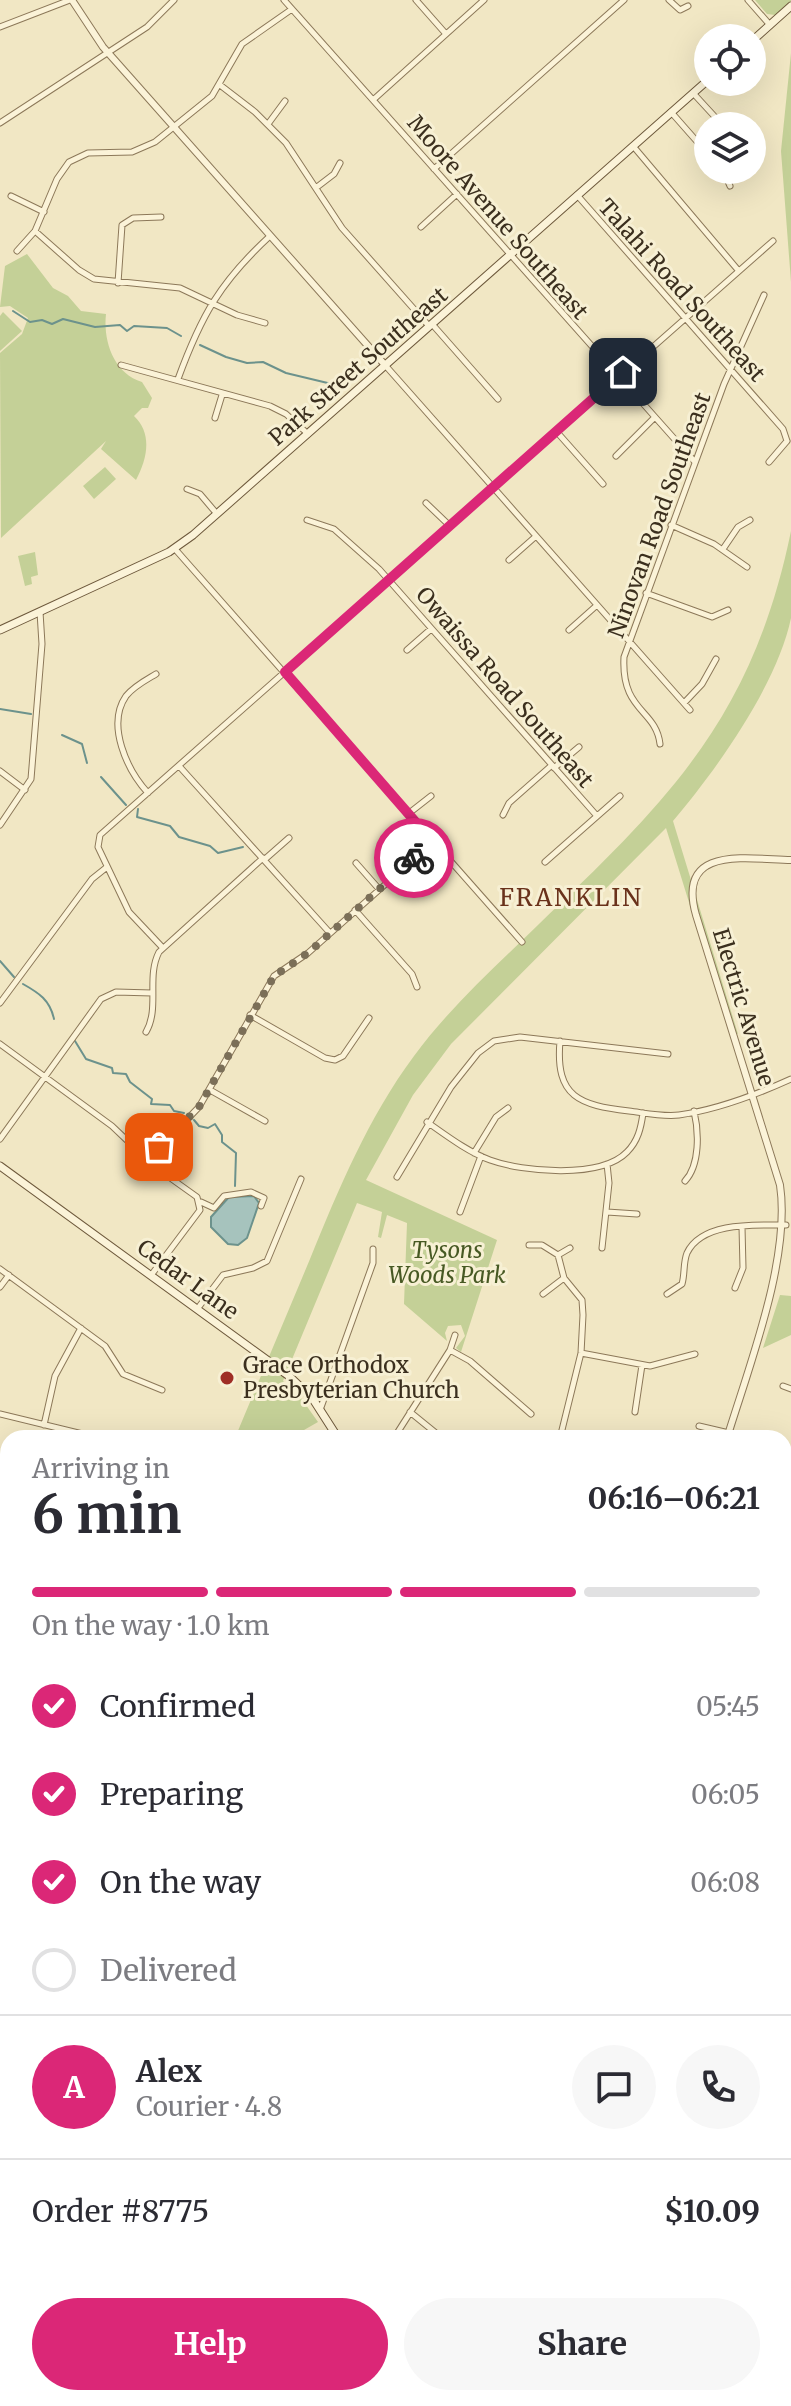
<!DOCTYPE html>
<meta charset="utf-8">
<style>
body{margin:0;font-family:Merriweather,serif;background:#f7f7f7;color:#2b2b33;height:100vh;display:flex;flex-direction:column;font-size:30px;white-space:nowrap}
*{box-sizing:border-box;margin:0}
p{font-size:26px;color:#7c7c81}
.icon{flex:none;width:44px;height:44px;fill:none;stroke:currentColor;stroke-width:2;stroke-linecap:round;stroke-linejoin:round}
.map{position:relative;flex:1;overflow:hidden}
.panel{position:absolute;left:0px;top:1430px;width:792px;height:976px;display:flex;flex-direction:column;background:#fff;border-radius:24px 24px 0 0;box-shadow:0 8px 32px #0002}
.panel>*{flex:none}
.buttons{position:absolute;left:694px;top:24px;display:grid;gap:16px}
.buttons a{display:grid;place-items:center;width:72px;height:72px;border-radius:50%;background:#fff;box-shadow:0 8px 32px #0002;font-size:40px}
.pin{position:absolute;display:grid;place-items:center;width:68px;height:68px;color:#fff;margin:-34px;border-radius:16px;box-shadow:0 4px 12px #0006}
.courier{position:absolute;display:grid;place-items:center;width:80px;height:80px;margin:-40px;border:6px solid #db2777;border-radius:50%;background:#fff;color:#222;box-shadow:0 2px 10px #0007}
.summary em{font-style:normal;font-weight:700}
.summary div{display:flex;flex-direction:column-reverse}
.summary{display:flex;align-items:center;justify-content:space-between;height:136px;padding:0 32px}
h1{font-size:52px;font-weight:700;line-height:60px}
.bar{display:grid;grid-template-columns:repeat(4,1fr);gap:12px 8px;align-content:center;height:96px;padding:0 32px}
.bar i{height:10px;border-radius:6px;background:#e1e1e2}
.bar .active{background:#db2777}
.bar p{grid-column:span 4}
.line{display:flex;align-items:center;gap:20px;padding:0 32px;border-top:2px solid #e1e1e2}
.line div{flex:1}
.round{display:grid;place-items:center;flex:none;width:84px;height:84px;border-radius:42px;background:#f7f7f7}
ol{padding:0 32px;list-style:none}
li{display:flex;align-items:center;gap:24px;height:88px}
li p{margin-inline-start:auto}
li .icon{padding:8px;border-radius:50%;background:#db2777;color:#fff;stroke-width:4}
li:last-child{color:#7c7c81}
li i{width:44px;height:44px;border:4px solid #e1e1e2;border-radius:50%}
.action{display:flex;gap:16px;margin-top:auto;padding:16px 32px}
.action a{flex:1;height:92px;border-radius:48px;background:#db2777;color:#fff;font-size:32px;font-weight:700;line-height:92px;text-align:center}
.action a+a{background:#f7f7f7;color:#2b2b33}
.map>svg:first-child{display:block}
.green{fill:#c4d097}
.water{fill:#a6c3bd;stroke:#6c928c;stroke-width:2}
.lines{fill:none;stroke-linecap:round;stroke-linejoin:round}
.stream{stroke:#6c928c;stroke-width:2}
.minor-casing{stroke:#8c7859;stroke-width:7}
.tertiary-casing{stroke:#8c7859;stroke-width:8}
.secondary-casing{stroke:#6e593c;stroke-width:9}
.primary-casing{stroke:#5a462d;stroke-width:10}
.minor{stroke:#fbf3d8;stroke-width:5}
.tertiary{stroke:#fbf3d8;stroke-width:6}
.secondary{stroke:#fbf3d8;stroke-width:7}
.primary{stroke:#f5e09a;stroke-width:8}
.done{stroke:#7b6f58;stroke-width:8;stroke-dasharray:0 14.4}
.route{stroke:#db2777;stroke-width:10}
.poi-dot{fill:#9f2e25;stroke:#f7f0d4;stroke-width:3}
.labels{text-anchor:middle;stroke-width:6;stroke-linejoin:round;paint-order:stroke}
.street-label{font-size:22px;fill:#3b2f1e;stroke:#f7f0d4}
.park-label{font-size:22px;font-style:italic;fill:#475923;stroke:#f7f0d4}
.poi-label{font-size:22px;fill:#3b2f1e;stroke:#f7f0d4;text-anchor:start}
.neighbourhood-label{font-size:24px;letter-spacing:2px;fill:#6a321b;stroke:#f7f0d4}
</style>
<div class="map">
<svg width="791" height="2406" viewBox="0 0 791 2406">
<rect width="100%" height="100%" fill="#f1e7c4"/>
<path class="green" d="M755 0H791V1L775 15 767 14Z
M791 53V282L781 151Z
M27 254 53 288 68 296 81 311 106 314C103 340 113 373 142 382L152 398 148 408H142L134 416C153 434 147 459 136 480L101 449 106 441 1 538 0 353 22 334 28 318 10 306 0 307 5 266Z
M3 312 22 331 0 351V316Z
M105 467 116 479 94 499 83 486Z
M791 531C791 558 791 591 791 618 777 685 717 769 673 821L738 1034 729 1032 666 828 451 1044 413 1095 366 1180 497 1240 461 1352 456 1348 465 1336 461 1325 448 1326 445 1333 447 1341 404 1304 407 1223 387 1215 381 1238 378 1237 382 1212 357 1203 283 1381 301 1398 318 1422 290 1438H235C260 1378 285 1319 310 1259 339 1188 368 1118 414 1056 450 1007 496 966 539 924 671 798 753 716 791 531Z
M35 552 38 575 31 577 32 584 25 586 18 556Z
M780 1295 791 1296V1335L763 1348Z
M784 1666 791 1668V1759L784 1755Z
M8 1982V2035L7 2039 0 2038V2001Z
M2 2276 8 2279V2316L4 2326 0 2325Z"/>
<path class="water" d="M254 1196 259 1203 247 1238 238 1245 228 1244 211 1227V1217L229 1197Z"/>
<g class="lines">
<path class="stream" d="M13 311 30 322 42 320 52 324 63 319 95 327 120 325 127 331 134 326 167 328 181 336
M200 345 226 357 247 363 263 362 286 373 336 385
M0 709 31 714
M62 735 82 744 87 763
M101 777 126 805
M138 809 137 817 170 826 179 837 210 846 218 853 243 847
M0 961 14 977
M23 984C39 993 50 1000 54 1019
M75 1041 86 1059 112 1068 113 1073 126 1074 130 1082 152 1099 151 1104 170 1105 174 1111 184 1113
M194 1120 199 1126 208 1128 215 1124 222 1135V1142L236 1153 235 1186
M399 2406 408 2398"/>
<defs>
<path id="minor" d="M284 0 695 462
M416 0 446 34
M669 0 680 10 688 6
M748 0 770 25
M0 27 70 0
M220 85 255 112 286 143 342 228 429 326
M693 93 716 118 728 123
M373 100 484 0
M671 112 708 154
M0 123 147 27 174 0
M268 124 285 101
M633 146 738 270
M434 169 624 0
M723 170 730 186
M317 187 334 174 340 163
M577 195 783 429 787 441
M11 196 44 212
M421 227 457 194
M35 231 79 270 94 279 180 288 237 315 265 323
M17 251 35 231 57 179 69 162 88 153 132 152 155 142 212 96 242 44 292 9
M118 283 122 225 133 218 161 217
M432 324 498 399
M121 365 270 406 286 414 308 434
M385 365 690 710
M178 379C201 316 220 282 270 236
M215 418 222 395
M556 431 603 484
M616 456 654 418
M769 462 787 441
M187 489 200 494 217 514
M426 503 450 526
M307 520 334 529 379 569 597 816
M671 525 714 544 747 567
M175 549 522 942
M723 549 738 527 750 520
M509 560 535 537
M646 593 712 617 728 610
M569 630 596 606
M407 650 431 629
M684 703 702 684 716 659
M660 744C656 709 621 712 624 657L724 384 764 295
M179 766 330 933
M554 768 579 747
M0 771 25 790
M148 793C127 770 106 725 126 696 134 686 146 680 156 674
M408 814 431 796
M503 815 509 803 552 765
M0 825 31 779 42 644 40 612
M264 860 289 838
M545 862 620 796
M356 863 379 889
M355 910 412 974 417 987
M162 947 129 912 98 847 100 835 773 241
M0 1003 92 879 107 867
M250 1015 325 1058 335 1060 343 1056 369 1018
M146 1032C160 1008 146 977 159 952L263 858
M560 1041C555 1098 580 1105 629 1111 645 1113 663 1117 679 1115 715 1110 758 1094 791 1079
M0 1044 112 1126 155 1167 197 1197 200 1210 152 1274
M210 1090 265 1121
M427 1122C447 1136 468 1152 490 1160 523 1172 601 1179 627 1152 638 1141 641 1128 643 1113
M0 1139 101 999 116 992 152 993
M474 1153 496 1117 508 1108
M148 1160 199 1107 274 976 308 953 433 842
M397 1177 451 1087 478 1053 494 1041 520 1037 668 1054
M685 1181C700 1165 699 1132 694 1111
M201 1202 214 1208 224 1196 251 1192 264 1198 261 1206
M460 1212 481 1156
M607 1212 637 1214
M529 1245H542L558 1255 564 1278 582 1300 583 1315 581 1353 560 1438
M602 1248 609 1183 607 1164
M558 1255 570 1248
M0 1269 105 1346 123 1374 162 1390
M0 1287 9 1275
M735 1288 743 1268 742 1227
M543 1294 564 1278
M667 1294 682 1284C685 1274 683 1263 687 1253 702 1221 757 1225 786 1225
M198 1308 223 1275 253 1268 267 1261 301 1179
M450 1350 470 1361 531 1414
M581 1353 650 1366 695 1354
M783 1386 791 1389
M320 1410 373 1263V1249
M410 1412 442 1438
M635 1412 642 1365
M0 1414 99 1438
M44 1425 55 1376 81 1328
M699 1426 729 1433
M394 1438 450 1350 455 1335
M784 1464 791 1465
M0 1485 8 1487
M784 1532 791 1522
M0 1553 8 1557
M0 1806 8 1810
M0 1896 1 1881
M0 1957 7 1960
M784 2108 791 2098
M0 2138 8 2133
M0 2236 8 2239
M784 2264 791 2266
M784 2396 791 2403
M77 2398 95 2405 109 2403
M298 2398 299 2403
M492 2398 511 2406
M600 2404 602 2398
M372 2405 373 2398
M579 2406 582 2398"/>
<path id="tertiary" d="M72 0 103 47 385 365
M727 1438C749 1366 791 1258 780 1185L696 915C676 845 746 859 791 860
M522 2406 526 2398"/>
<path id="secondary" d="M752 41 791 6
M0 630 169 552 193 535 708 80
M0 1166 289 1376 313 1399 338 1438
M8 2336 3 2368 10 2406"/>
<path id="primary" d="M0 2047 8 2046
M784 2210 791 2212"/>
</defs>
<use href="#minor" class="minor-casing"/>
<use href="#tertiary" class="tertiary-casing"/>
<use href="#secondary" class="secondary-casing"/>
<use href="#primary" class="primary-casing"/>
<use href="#minor" class="minor"/>
<use href="#tertiary" class="tertiary"/>
<use href="#secondary" class="secondary"/>
<use href="#primary" class="primary"/>
</g>
<g class="lines">
<path class="done" d="M159 1147 199 1107 274 976 308 953 414 858"/>
<path class="route" d="M414 858 433 842 285 672 623 372"/>
</g>
<circle class="poi-dot" cx="227" cy="1378" r="8"/>
<g class="labels">
<g class="street-label">
<text transform="translate(498 217) rotate(49)" y="8">Moore Avenue Southeast</text>
<text transform="translate(682 290) rotate(48)" y="8">Talahi Road Southeast</text>
<text transform="translate(358 366) rotate(-41)" y="8">Park Street Southeast</text>
<text transform="translate(659 515) rotate(-70)" y="8">Ninovan Road Southeast</text>
<text transform="translate(505 687) rotate(49)" y="8">Owaissa Road Southeast</text>
<text transform="translate(744 1007) rotate(73)" y="8">Electric Avenue</text>
<text transform="translate(188 1279) rotate(36)" y="8">Cedar Lane</text>
</g>
<g class="park-label">
<text x="447" y="1258">Tysons<tspan x="447" dy="25">Woods Park</tspan></text>
</g>
<g class="poi-label">
<text x="243" y="1373">Grace Orthodox<tspan x="243" dy="25">Presbyterian Church</tspan></text>
</g>
<g class="neighbourhood-label">
<text x="571" y="906">FRANKLIN</text>
</g>
</g>
</svg>
<div class="buttons">
<a><svg class="icon" aria-label="locate" viewBox="0 0 24 24"><circle cx="12" cy="12" r="6"/><path d="M12 2v4M12 18v4M2 12h4M18 12h4"/></svg></a>
<a><svg class="icon" aria-label="layers" viewBox="0 0 24 24"><path d="M12 4l9 5-9 5-9-5zM3 14l9 5 9-5"/></svg></a>
</div>
<div class="pin" style="left:159px;top:1147px;background:#ea580c"><svg class="icon" aria-label="bag" viewBox="0 0 24 24"><path d="M5 8h14l-1 12H6zM9 8a3 3 0 0 1 6 0"/></svg></div>
<div class="pin" style="left:623px;top:372px;background:#1f2937"><svg class="icon" aria-label="home" viewBox="0 0 24 24"><path d="M3 11l9-7 9 7M6 9v11h12V9"/></svg></div>
<div class="courier" style="left:414px;top:858px"><svg class="icon" aria-label="bike" viewBox="0 0 24 24"><circle cx="6" cy="16" r="4"/><circle cx="18" cy="16" r="4"/><path d="M6 16l4-8h5l3 8M10 8l3 8H6M13 5h3"/></svg></div>
<section class="panel">
<div class="summary"><div><h1>6 min</h1><p>Arriving in</p></div><em>06:16–06:21</em></div>
<div class="bar"><i class="active"></i><i class="active"></i><i class="active"></i><i></i><p>On the way · 1.0 km</p></div>
<ol>
<li><svg class="icon" aria-label="check" viewBox="0 0 24 24"><path d="M5 12l5 5 9-10"/></svg>Confirmed<p>05:45</p></li>
<li><svg class="icon" aria-label="check" viewBox="0 0 24 24"><path d="M5 12l5 5 9-10"/></svg>Preparing<p>06:05</p></li>
<li><svg class="icon" aria-label="check" viewBox="0 0 24 24"><path d="M5 12l5 5 9-10"/></svg>On the way<p>06:08</p></li>
<li><i></i>Delivered</li>
</ol>
<div class="line" style="height:144px"><b class="round" style="background:#db2777;color:#fff">A</b><div><b>Alex</b><p>Courier · 4.8</p></div><a class="round"><svg class="icon" aria-label="chat" viewBox="0 0 24 24"><path d="M4 5h16v11H9l-5 4z"/></svg></a><a class="round"><svg class="icon" aria-label="phone" viewBox="0 0 24 24"><path d="M5 4h4l2 5-3 2q2 4 5 5l2-3 5 2v4C11 20 4 13 5 4z"/></svg></a></div>
<div class="line" style="height:104px"><div>Order #8775</div><b>$10.09</b></div>
<div class="action"><a>Help</a><a>Share</a></div>
</section>
</div>
